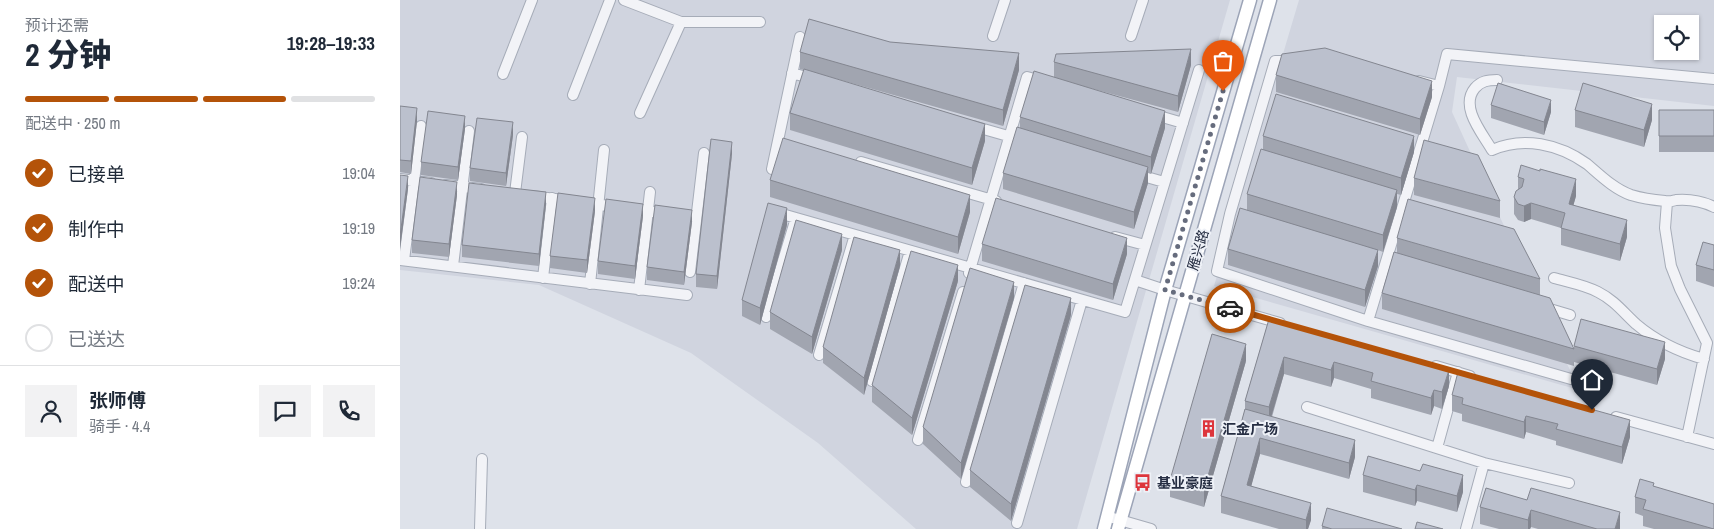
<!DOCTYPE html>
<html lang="zh">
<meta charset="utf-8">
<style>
body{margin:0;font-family:"Archivo Narrow","Noto Sans SC",sans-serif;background:#f2f2f3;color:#1f2937;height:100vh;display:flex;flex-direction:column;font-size:19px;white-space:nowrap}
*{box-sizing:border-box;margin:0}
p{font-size:16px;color:#747a83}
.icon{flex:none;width:28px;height:28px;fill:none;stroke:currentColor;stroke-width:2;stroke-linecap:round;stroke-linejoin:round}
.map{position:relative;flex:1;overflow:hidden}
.details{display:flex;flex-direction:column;background:#fff;width:400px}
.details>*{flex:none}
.buttons{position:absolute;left:1254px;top:15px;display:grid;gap:10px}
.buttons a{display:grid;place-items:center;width:45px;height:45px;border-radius:0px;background:#fff;box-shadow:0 1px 4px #0004;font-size:25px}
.pin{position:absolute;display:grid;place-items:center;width:42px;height:42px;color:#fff;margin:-51px -21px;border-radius:50% 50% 50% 0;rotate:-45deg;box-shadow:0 0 5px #0007}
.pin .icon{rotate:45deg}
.courier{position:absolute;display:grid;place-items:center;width:50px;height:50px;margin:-25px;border:4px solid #b45309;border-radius:50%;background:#fff;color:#222;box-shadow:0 1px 6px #0007}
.summary em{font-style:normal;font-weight:800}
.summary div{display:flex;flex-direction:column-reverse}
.summary{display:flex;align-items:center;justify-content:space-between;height:85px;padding:0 25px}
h1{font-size:32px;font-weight:800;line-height:38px}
.bar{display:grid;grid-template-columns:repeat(4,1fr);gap:8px 5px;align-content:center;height:60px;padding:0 25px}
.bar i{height:6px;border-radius:4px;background:#e0e1e3}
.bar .on{background:#b45309}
.bar p{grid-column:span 4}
.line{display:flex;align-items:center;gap:12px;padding:0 25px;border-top:1px solid #e0e1e3}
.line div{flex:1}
.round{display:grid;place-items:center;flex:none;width:52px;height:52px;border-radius:0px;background:#f2f2f3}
ol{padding:0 25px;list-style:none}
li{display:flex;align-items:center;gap:15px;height:55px}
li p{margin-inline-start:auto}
li .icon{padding:5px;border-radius:50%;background:#b45309;color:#fff;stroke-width:4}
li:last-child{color:#747a83}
li i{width:28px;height:28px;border:2px solid #e0e1e3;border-radius:50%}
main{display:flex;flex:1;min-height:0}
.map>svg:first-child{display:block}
.built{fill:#d0d4df;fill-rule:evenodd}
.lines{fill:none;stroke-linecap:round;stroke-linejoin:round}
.minor-casing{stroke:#a6acb8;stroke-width:12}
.major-casing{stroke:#9ca4b7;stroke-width:15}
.minor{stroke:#f2f3f7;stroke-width:10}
.major{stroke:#fff;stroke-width:12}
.wall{fill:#a1a5b0}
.shaded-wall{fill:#838690}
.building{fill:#bbc0cd;stroke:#838690}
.done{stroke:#666c7d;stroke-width:5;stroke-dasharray:0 9}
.route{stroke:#b45309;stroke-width:6}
.labels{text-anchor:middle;stroke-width:4;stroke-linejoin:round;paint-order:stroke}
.street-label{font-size:14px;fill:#252d42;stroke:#eef1f7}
.poi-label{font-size:14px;font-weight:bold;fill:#252d42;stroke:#eef1f7;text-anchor:start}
</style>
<main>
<section class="details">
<div class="summary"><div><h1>2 分钟</h1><p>预计还需</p></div><em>19:28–19:33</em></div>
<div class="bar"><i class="on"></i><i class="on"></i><i class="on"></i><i></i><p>配送中 · 250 m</p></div>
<ol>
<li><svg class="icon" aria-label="check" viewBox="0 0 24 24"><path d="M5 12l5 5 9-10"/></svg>已接单<p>19:04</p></li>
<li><svg class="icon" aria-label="check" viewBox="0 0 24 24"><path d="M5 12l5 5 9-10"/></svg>制作中<p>19:19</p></li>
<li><svg class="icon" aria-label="check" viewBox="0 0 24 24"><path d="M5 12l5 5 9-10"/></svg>配送中<p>19:24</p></li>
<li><i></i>已送达</li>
</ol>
<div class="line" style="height:90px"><a class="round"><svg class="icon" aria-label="person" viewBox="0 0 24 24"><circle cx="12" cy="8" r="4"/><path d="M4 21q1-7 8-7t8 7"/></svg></a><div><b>张师傅</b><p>骑手 · 4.4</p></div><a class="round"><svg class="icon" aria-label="chat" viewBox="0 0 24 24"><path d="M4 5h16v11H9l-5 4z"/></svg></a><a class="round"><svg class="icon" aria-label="phone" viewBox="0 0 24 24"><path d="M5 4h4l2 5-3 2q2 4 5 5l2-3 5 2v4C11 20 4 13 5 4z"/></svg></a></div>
</section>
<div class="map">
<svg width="1314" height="529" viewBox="0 0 1314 529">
<rect width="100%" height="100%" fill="#dee2ea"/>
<path class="built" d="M0 0H830L677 529H516L418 443 291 353 139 285 0 270Z
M899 0H1314V106L1057 77 1052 112 1179 390 814 286ZM1262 24H1290V51H1262Z"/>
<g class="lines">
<defs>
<path id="minor" d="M224 0 281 22H360
M593 36 605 0
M731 36 743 0
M892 61H875L830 214 817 271 968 321 1171 379
M392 73 413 79
M103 74 132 0
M1097 80C1088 80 1081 81 1075 88 1059 107 1083 134 1092 150 1123 136 1159 144 1187 164 1200 175 1214 189 1231 195 1241 198 1254 200 1265 201 1269 202 1272 201 1276 200 1289 199 1302 201 1314 207
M1039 86 1047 54 1314 79
M173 95 210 0
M240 113 281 22
M752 114 783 123
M573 126 615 138
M461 162 596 201
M372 169 400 37
M736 174 764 182
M0 179 31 183
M46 185 81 189
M115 193 122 137
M132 196 217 207
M1267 202 1265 228 1271 266 1280 289 1307 343 1287 437
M232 209 296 217
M375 212 725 312 799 70
M715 237 745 245
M0 260 287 295
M4 260 21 126
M53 266 69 131
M290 272 304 153
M569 273 627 77 645 82
M143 278 152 198
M1154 278C1168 282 1185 285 1198 292 1214 300 1223 312 1236 324 1256 341 1279 352 1304 359
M735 280 765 290 880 323
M190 284 204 150
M239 290 250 192
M1143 307 1170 315
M366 317 396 218
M968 321 1039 86 1019 81
M419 355 455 235
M1036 366 1070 376
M472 381 510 251
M907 407 1084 463 1169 483
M1216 417 1314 444
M518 440 563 292
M1037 448 1058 372
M566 482 624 283
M713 518 751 529
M617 523 682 300
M80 529 82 459
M1066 529 1084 463"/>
<path id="major" d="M704 529 765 290 850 0
M718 529 870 0"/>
</defs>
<use href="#minor" class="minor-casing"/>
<use href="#major" class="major-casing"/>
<use href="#minor" class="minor"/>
<use href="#major" class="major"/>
</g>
<path class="wall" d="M490 42 619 70 603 126 423 75 585 141 572 185 390 130V113L404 70 400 69V52Z
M654 62 791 65 778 112 686 87 765 128 751 174 748 173V183L734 229 603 189V173L620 128V117L654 77Z
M876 75 1032 97 1020 135 876 92Z
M1091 105 1151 112 1144 135 1091 118Z
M0 106 17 121 11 174 0 172Z
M1175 110 1252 120 1244 147 1175 127Z
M1259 110H1314V152H1259Z
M65 129 58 180 21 175V162Z
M113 135 106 186 70 181V168Z
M863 136 1014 152 1001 195 997 194V207L983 252 978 250V266L965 307 828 265V249L847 210V194L863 149Z
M332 154 317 289 296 287V274Z
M1118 177 1176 196 1173 206 1227 237 1220 261 1161 245V228L1131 219 1124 222 1118 220 1114 214V197L1118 189Z
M1014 178 1100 201V218L1014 195Z
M370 180 570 212 558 254 370 197Z
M57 195 49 257 12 253V240Z
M146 204 139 266 62 257V245Z
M195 211 187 273 150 268V256Z
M243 216 235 279 198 274V261Z
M292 222 284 285 247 280V267Z
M387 225 360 325 342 316V300Z
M997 238 1140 279V295L1174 349V366L982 309V293L997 253Z
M582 244 727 254 713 300 582 261Z
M1314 245V287L1296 281V265Z
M442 250 412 354 370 329V312Z
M500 266 464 395 423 363V347Z
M558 281 512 435 472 402V385Z
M614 298 561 479 523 444V427Z
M671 315 611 521 570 487V470Z
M869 319 1049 386 1042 409 1034 406 1031 415 971 398V389L934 378 931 387 884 374 872 417 955 457 949 479 860 454 851 486 911 520 908 529H879L821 513V496L845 409V401Z
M1174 346 1265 359 1257 385 1174 362Z
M846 361 804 507 770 497V480Z
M1052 395 1230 437 1222 464 1156 445V441L1126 432 1124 439 1062 421V414L1052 411Z
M963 475 1063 492 1057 512 1017 501 1015 506 963 492Z
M1254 487 1314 529H1254L1243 526V516L1235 513V497Z
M1086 488 1220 529H1138L1131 527 1130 529H1099L1080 524V507Z
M922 526 1002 529H922Z"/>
<path class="shaded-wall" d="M791 49V65L778 112V96Z
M619 53V70L603 126V110Z
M1032 81V97L1020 135V119Z
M1151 100V112L1144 135V122Z
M1252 104V120L1244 147V130Z
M17 108V121L11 174V161Z
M765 111V128L751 174V157Z
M65 116V129L58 180V167Z
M113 122V135L106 186V173Z
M585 124V141L572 185V168Z
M1014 136V152L1001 195V178Z
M332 142V154L317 289V276Z
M748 167V183L734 229V212Z
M8 176V189L0 249V236Z
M1176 179V196L1169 221V204Z
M57 182V195L49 257V244Z
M997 190V207L983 252V235Z
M146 192V204L139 266V254Z
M570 195V212L558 254V237Z
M195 198V211L187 273V260Z
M1131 203V219L1124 222V206Z
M243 204V216L235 279V266Z
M387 208V225L360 325V308Z
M292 210V222L284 285V272Z
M1227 220V237L1220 261V244Z
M442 234V250L412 354V337Z
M727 238V254L713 300V284Z
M500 250V266L464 395V378Z
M978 250V266L965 307V290Z
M558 265V281L512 435V418Z
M614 282V298L561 479V463Z
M671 298V315L611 521V504Z
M1265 342V359L1257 385V369Z
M846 344V361L804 507V490Z
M884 357V374L869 424V407Z
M934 362V378L931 387V370Z
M1049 370V386L1042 409V392Z
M1034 390V406L1031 415V398Z
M1126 416V432L1124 439V422Z
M1230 420V437L1222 464V447Z
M860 438V454L847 502V485Z
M955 440V457L949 479V463Z
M1063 475V492L1057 512V496Z
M1017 485V501L1015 506V490Z
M911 503V520L908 529H906V520Z
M1131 510V527L1130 529H1128V520Z
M1220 512V529H1215Z"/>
<path class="building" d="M409 19 490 42 619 53 603 110 400 52Z
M925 48 1032 81 1020 119 876 75 882 54Z
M791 49 778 96 654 62 656 54Z
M404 69 585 124 572 168 390 113Z
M634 71 765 111 751 157 620 117Z
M1098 83 1151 100 1144 122 1091 105Z
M1183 83 1252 104 1244 130 1175 110Z
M876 94 1014 136 1001 178 863 136Z
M0 106 17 108 11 161 0 160Z
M1259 110H1314V136H1259Z
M28 111 65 116 58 167 21 162Z
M77 118 113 122 106 173 70 168Z
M617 127 748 167 734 212 603 173Z
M383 138 570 195 558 237 370 180Z
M311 139 332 142 317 276 296 274Z
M1024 140 1078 155 1100 201 1014 178Z
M861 149 997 190 983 235 847 194Z
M1121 165 1140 171V169L1176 179 1169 204 1227 220 1220 244 1161 228 1165 213 1131 203 1124 206 1118 204 1114 197 1116 191 1122 187 1124 179 1118 177Z
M0 175 8 176 0 236Z
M20 177 57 182 49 244 12 240Z
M69 183 146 192 139 254 62 245Z
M158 193 195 198 187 260 150 256Z
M596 198 727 238 713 284 582 244Z
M206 199 243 204 235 266 198 261Z
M1008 199 1114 229 1140 279 997 238Z
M368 203 387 208 360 308 342 300Z
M255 205 292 210 284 272 247 267Z
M840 208 978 250 965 290 828 249Z
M396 220 442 234 412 337 370 312Z
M454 237 500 250 464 378 423 347Z
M1303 242 1314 245V270L1296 265Z
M511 251 558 265 512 418 472 385Z
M994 252 1150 298 1174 349 982 293Z
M570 268 614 282 561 463 523 427Z
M625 285 671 298 611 504 570 470Z
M869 319 1049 370 1042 392 1034 390 1031 398 971 381 973 373 934 362 931 370 884 357 869 407 845 401Z
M1181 319 1265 342 1257 369 1174 346Z
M812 334 846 344 804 490 770 480Z
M1058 372 1230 420 1222 447 1156 429 1158 424 1126 416 1124 422 1062 404 1063 398 1052 395Z
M845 409 955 440 949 463 860 438 847 485 911 503 906 520 821 496Z
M968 456 1020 471 1023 464 1063 475 1057 496 1017 485 1015 490 963 475Z
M1240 479 1254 483 1253 486 1314 504V529L1243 509 1246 500 1235 497Z
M1086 488 1127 500 1131 488 1220 512 1215 529H1197L1131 510 1128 520 1080 507Z
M927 508 1002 529H932L922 526Z
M1017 522 1043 529H1015Z"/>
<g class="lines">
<path class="done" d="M823 91 765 290 830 308"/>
<path class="route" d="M830 308 1192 410"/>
</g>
<defs>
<symbol id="building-bare" viewBox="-9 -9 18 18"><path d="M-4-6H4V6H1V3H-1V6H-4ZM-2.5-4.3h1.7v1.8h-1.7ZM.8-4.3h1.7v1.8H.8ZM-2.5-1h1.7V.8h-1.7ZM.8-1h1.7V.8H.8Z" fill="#dd353c" stroke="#eef1f7" stroke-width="2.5" paint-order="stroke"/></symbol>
<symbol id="bus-bare" viewBox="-9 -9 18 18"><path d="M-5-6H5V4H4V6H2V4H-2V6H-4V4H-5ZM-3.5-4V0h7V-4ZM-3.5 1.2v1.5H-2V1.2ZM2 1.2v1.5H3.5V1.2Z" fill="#dd353c" stroke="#eef1f7" stroke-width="2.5" paint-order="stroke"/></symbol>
</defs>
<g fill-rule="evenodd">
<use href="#building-bare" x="796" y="416" width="25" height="25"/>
<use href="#bus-bare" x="730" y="470" width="25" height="25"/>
</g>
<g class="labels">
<g class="street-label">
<text transform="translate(798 250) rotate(-74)" y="5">雁兴路</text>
</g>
<g class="poi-label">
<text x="822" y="434">汇金广场</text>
<text x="757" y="488">基业豪庭</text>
</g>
</g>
</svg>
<div class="buttons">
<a><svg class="icon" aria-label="locate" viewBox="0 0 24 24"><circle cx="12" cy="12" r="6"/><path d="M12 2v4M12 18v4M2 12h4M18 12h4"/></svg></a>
</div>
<div class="pin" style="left:823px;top:91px;background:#ea580c"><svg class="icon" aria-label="bag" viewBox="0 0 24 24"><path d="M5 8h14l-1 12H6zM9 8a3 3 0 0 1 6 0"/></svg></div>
<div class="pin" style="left:1192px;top:410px;background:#1f2937"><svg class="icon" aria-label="home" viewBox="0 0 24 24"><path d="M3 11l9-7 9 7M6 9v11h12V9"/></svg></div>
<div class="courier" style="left:830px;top:308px"><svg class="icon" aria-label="car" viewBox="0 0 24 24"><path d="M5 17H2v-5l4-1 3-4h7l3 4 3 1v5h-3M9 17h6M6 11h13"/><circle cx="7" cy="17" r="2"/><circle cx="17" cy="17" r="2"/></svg></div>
</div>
</main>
